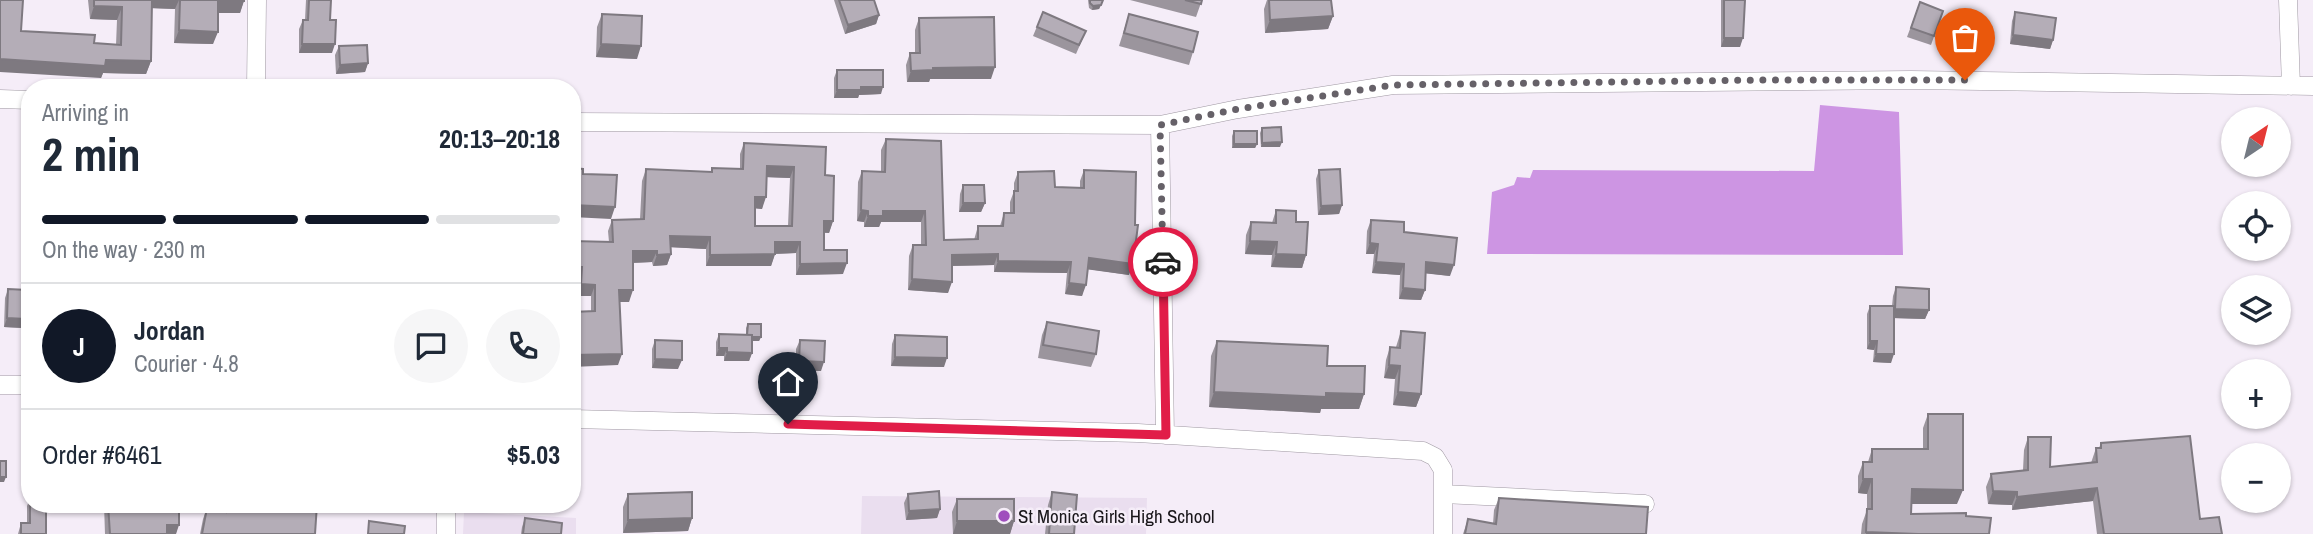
<!DOCTYPE html>
<meta charset="utf-8">
<style>
body{margin:0;font-family:"Archivo Narrow",sans-serif;background:#f6f6f7;color:#1f2937;height:100vh;display:flex;flex-direction:column;font-size:26px;white-space:nowrap}
*{box-sizing:border-box;margin:0}
p{font-size:23px;color:#747a83}
.icon{flex:none;width:38px;height:38px;fill:none;stroke:currentColor;stroke-width:2;stroke-linecap:round;stroke-linejoin:round}
.map{position:relative;flex:1;overflow:hidden}
.drawer{position:absolute;left:21px;top:79px;width:560px;height:434px;display:flex;flex-direction:column;background:#fff;border-radius:28px;box-shadow:0 2px 5px #0004}
.drawer>*{flex:none}
.needle{width:46px;rotate:35deg}
.tools{position:absolute;left:2221px;top:107px;display:grid;gap:14px}
.tools a{display:grid;place-items:center;width:70px;height:70px;border-radius:50%;background:#fff;box-shadow:0 2px 5px #0004;font-size:35px}
.pin{position:absolute;display:grid;place-items:center;width:60px;height:60px;color:#fff;margin:-72px -30px;border-radius:50% 50% 50% 0;rotate:-45deg;box-shadow:0 0 7px #0007}
.pin .icon{rotate:45deg}
.courier{position:absolute;display:grid;place-items:center;width:70px;height:70px;margin:-35px;border:5px solid #e11d48;border-radius:50%;background:#fff;color:#222;box-shadow:0 2px 9px #0007}
.overview em{font-style:normal;font-weight:700}
.overview div{display:flex;flex-direction:column-reverse}
.overview{display:flex;align-items:center;justify-content:space-between;height:119px;padding:0 21px}
h1{font-size:46px;font-weight:700;line-height:52px}
.bar{display:grid;grid-template-columns:repeat(4,1fr);gap:10px 7px;align-content:center;height:84px;padding:0 21px}
.bar i{height:9px;border-radius:5px;background:#e0e1e3}
.bar .on{background:#111827}
.bar p{grid-column:span 4}
.line{display:flex;align-items:center;gap:18px;padding:0 21px;border-top:2px solid #e0e1e3}
.line div{flex:1}
.round{display:grid;place-items:center;flex:none;width:74px;height:74px;border-radius:37px;background:#f6f6f7}
.map>svg:first-child{display:block}
.built{fill:#eadeef}
.forest{fill:#cd95e3}
.lines{fill:none;stroke-linecap:round;stroke-linejoin:round}
.minor-casing{stroke:#9f98a2;stroke-width:19}
.minor{stroke:#fff;stroke-width:18}
.wall{fill:#9b959d;fill-rule:evenodd}
.shaded-wall{fill:#7e7980}
.building{fill:#b4adb7;stroke:#7e7980;stroke-width:2;fill-rule:evenodd}
.done{stroke:#666168;stroke-width:7;stroke-dasharray:0 12.6}
.route{stroke:#e11d48;stroke-width:9}
.poi-dot{fill:#9f4ebd;stroke:#f5edf8;stroke-width:2.5}
.labels{text-anchor:middle;stroke-width:5;stroke-linejoin:round;paint-order:stroke}
.poi-label{font-size:19px;fill:#19161a;stroke:#f5edf8;text-anchor:start}
</style>
<div class="map">
<svg width="2313" height="534" viewBox="0 0 2313 534">
<rect width="100%" height="100%" fill="#f5edf8"/>
<path class="built" d="M862 496 1147 498 1146 534H861Z
M464 512 576 518V534H463Z"/>
<path class="forest" d="M1820 105 1899 112 1903 255 1487 254 1492 192 1514 185 1517 177 1530 178 1533 170 1814 171Z"/>
<g class="lines">
<defs>
<path id="minor" d="M2288 0 2291 86
M256 88 257 0
M0 99 30 100
M572 122 1160 125 1238 109 1393 85 1911 80 2313 86
M1160 125 1165 435
M0 385H30
M572 419 1138 433 1423 451 1435 457 1443 470V534
M1443 494 1645 504
M446 534V504"/>
</defs>
<use href="#minor" class="minor-casing"/>
<use href="#minor" class="minor"/>
</g>
<path class="wall" d="M88 0H244L240 13H218L213 44 174 43 175 9 152 8 151 61 146 74 103 73 101 78 21 31 94 43 116 45 117 20 90 19Z
M306 0H331L330 20 332 53H299V29L303 20H305Z
M834 0H874L879 15 876 24 845 34Z
M1088 0H1103L1099 9 1092 10 1089 8Z
M1130 0H1202L1196 17Z
M1267 0H1331L1333 16 1328 29 1265 33 1264 9Z
M1721 0H1745L1740 47H1721Z
M1920 2 1943 11 1931 45 1907 37Z
M1043 12 1086 31 1076 54 1033 36Z
M2015 12 2053 40 2050 49 2010 44 2012 21Z
M602 14 637 59 596 57 597 27Z
M1129 14 1193 52 1189 65 1119 46Z
M919 18 991 79H930L929 82H907L906 65 910 53H915V30Z
M339 46 368 63 365 72 336 74 335 55Z
M837 70 881 94 859 95 858 98H834V78Z
M1262 128 1280 147H1261L1260 133Z
M1234 131 1257 144 1255 148H1232V136Z
M886 139 944 240H974L978 226H1000L1004 213H1010V202L1014 191V183L1018 172 1055 187 1080 188V181L1084 170 1129 275 1088 269 1082 296 1065 294 1067 273 994 272V265L952 266 948 293 908 290 909 256 913 245H921V222H881L879 227H864V222L857 221 858 182 862 171 881 172V150Z
M744 143 825 175 833 221 829 233H824V250L843 274 796 275V253L775 254 771 266H706V249L671 247V254L667 265 653 266 652 262 633 263 629 302H619L618 365 591 311V296H577L578 278 572 241 609 242 608 231 612 220 640 219 642 181 646 169 711 172 712 168 740 169V154ZM767 177 790 178 788 226H755V208L762 209Z
M1319 170 1342 205 1339 214 1318 215 1316 179Z
M963 185 985 203 981 212H959L960 194Z
M1276 210 1296 222 1306 255 1302 268 1271 267 1272 255 1245 254 1246 235 1251 222 1272 223Z
M1371 220 1404 232 1450 276 1425 273V290L1421 300 1399 299 1400 275 1372 273 1374 254H1366L1367 231Z
M25 223H30V269H21V232Z
M1896 287 1929 310 1925 319 1894 318 1891 363 1873 362 1874 350 1867 349V314L1870 306H1892L1893 296Z
M8 289 23 328 4 327 5 298Z
M1047 322 1096 354 1091 367 1038 358 1042 335Z
M748 324 761 337 759 341H752V353L749 361H724V356H716V342L719 334 746 335V328Z
M1401 331 1421 394 1416 407 1393 405 1395 379 1384 378 1386 360 1390 347H1396Z
M895 335 944 367 891 366 892 344Z
M655 340 678 369 652 368V349Z
M800 340 821 371 796 370V349Z
M1217 341 1327 366 1364 394 1359 409H1321L1320 413 1209 407 1211 356Z
M1928 414 1957 504H1912L1911 514 1966 516 1989 534H1861L1862 524 1867 510V494L1858 493V476L1863 462H1868L1872 449H1923V428Z
M2028 437 2050 467 2091 463 2096 448H2099L2101 443 2200 519 2222 534H2097L2093 501 2012 510V505L1988 504 1986 487 1991 474 2023 470 2024 450Z
M1052 492 1074 534H1045L1048 505Z
M628 494 692 518 688 531 623 533V507Z
M908 494 940 509 937 518 906 520 904 503Z
M1499 498 1646 534H1463L1468 519 1493 524 1494 510Z
M30 499 46 534H18L21 523H27V506Z
M957 499 1014 521 1010 534H953L952 512Z
M104 504H179L176 534H105Z
M223 504H317L315 534H200L203 519 207 508 223 511Z
M525 518 561 534H521L522 527Z"/>
<path class="shaded-wall" d="M150 0H179L175 9 148 8Z
M218 1H244L240 13H214Z
M1101 5 1099 9 1092 10 1093 6Z
M94 6 122 7 117 20 90 19Z
M879 15 876 24 845 34 848 25Z
M1333 16 1328 29 1265 33 1270 20Z
M179 30 218 32 213 44 174 43Z
M2013 35 2053 40 2050 49 2010 44Z
M1724 38H1743L1740 47H1721Z
M302 44H335L332 53H299Z
M601 44 641 46 637 59 596 57Z
M0 59 106 60 151 61 146 74 103 73 101 78 0 72Z
M368 63 365 72 336 74 340 65Z
M995 67 991 79H930L929 82H907L911 71 933 68Z
M861 87H883L881 94 859 95 858 98H834L837 90Z
M1282 142 1280 147H1261L1262 143Z
M1234 144H1257L1255 148H1232Z
M767 166 794 167 790 178 763 177Z
M755 197H766L762 209 751 208Z
M963 203H985L981 212H959Z
M572 205 615 207 611 219 572 217Z
M1342 205 1339 214 1318 215 1321 206Z
M861 210 868 211 864 222 857 221Z
M883 211H925L921 222H881L879 227H864L868 216Z
M824 221H833L829 233 820 232Z
M670 236 710 237 706 249 666 247Z
M1250 241 1277 242 1272 255 1245 254Z
M775 242H800L796 253 771 254Z
M1370 243 1378 244 1374 254H1366Z
M633 251H657L652 262 629 263Z
M671 254 667 265 653 266 657 255Z
M775 254 771 266H706L710 255Z
M998 254 994 265 948 266 952 255Z
M1276 254 1306 255 1302 268 1271 267Z
M1089 258 1133 264 1129 275 1085 269Z
M24 260H30V269H21Z
M998 261 1071 262 1067 273 994 272Z
M1376 262 1404 264 1400 275 1372 273Z
M1426 262 1454 265 1450 276 1422 273Z
M847 263 843 274 796 275 800 264Z
M572 267H582L578 278H572Z
M912 279 952 282 948 293 908 290Z
M1069 283 1086 285 1082 296 1065 294Z
M581 284 595 285 591 296H577Z
M1403 288 1425 290 1421 300 1399 299Z
M619 290H633L629 302H615Z
M1895 309 1929 310 1925 319 1892 318Z
M7 318 26 319 23 328 4 327Z
M747 336 761 337 759 341H746Z
M1870 341H1877L1874 350 1867 349Z
M719 348H727L724 356H716Z
M727 352 752 353 749 361H724Z
M622 354 618 365 572 367V355Z
M1876 354H1894L1891 363 1873 362Z
M895 357 947 358 944 367 891 366Z
M655 359 682 360 678 369 652 368Z
M799 361 824 362 821 371 796 370Z
M1389 365 1400 366 1395 379 1384 378Z
M1214 392 1326 393 1364 394 1359 409H1321L1320 413 1209 407Z
M1398 392 1421 394 1416 407 1393 405Z
M0 477H6L4 482H0Z
M1863 479H1872L1867 494 1858 493Z
M2097 488 2093 501 2012 510 2017 497Z
M1912 489 1963 490 1957 504H1907Z
M1993 491 2017 492 2012 505 1988 504Z
M940 509 937 518 906 520 909 511Z
M692 518 688 531 623 533 628 520Z
M957 521H1014L1010 534H953Z
M167 525H179L176 534H164Z
M1866 532 1918 534H1866Z"/>
<path class="building" d="M0 0H23L21 31 95 35 94 43 121 45 122 7 94 6V0H152L151 61 106 60 105 66 0 59Z
M180 0H244V1H218V32L179 30Z
M309 0H331L330 20H336L335 44H302L303 20H308Z
M839 0H874L879 15 848 25Z
M1090 0H1103L1101 5 1093 6 1090 3Z
M1185 0H1202L1201 4Z
M1269 0H1331L1333 16 1270 20Z
M1724 0H1745L1743 38H1724Z
M1920 2 1943 11 1934 36 1911 28Z
M1043 12 1086 31 1079 45 1037 27Z
M2015 12 2056 18 2053 40 2013 35Z
M602 14 642 16 641 46 601 44Z
M1129 14 1198 32 1193 52 1124 33Z
M994 17 995 67 933 68V70L911 71 910 53H920L919 18Z
M367 45 368 63 340 65 339 46Z
M837 70H883V87H861V90H837Z
M1281 127 1282 142 1262 143V128Z
M1234 131H1257V144H1234Z
M886 139 941 141 944 240 978 239V226H1003L1004 213H1014V191H1018V172L1054 171 1055 187 1084 188V170L1136 172 1135 225H1138L1133 264 1089 258 1086 285 1069 283 1071 262 998 261V254L952 255V282L912 279 913 245H926L925 211H883V216H868V211L861 210 862 171 885 172Z
M744 143 826 147 825 175 834 176 833 221H824V250H847V263L800 264V242H775V254L710 255V237L670 236 671 254 657 255V251H633V290H619L622 354 572 355V312L595 311V285L581 284 582 267H572V241L613 242 612 220 644 219 646 169 712 172V168L743 169ZM767 166 794 167 792 226H755V197H766Z
M572 168 583 169V174L617 175 615 207 572 205Z
M1340 169 1342 205 1321 206 1319 170Z
M963 185H984L985 203H963Z
M1276 210 1296 211V222H1308L1306 255 1276 254 1277 242 1250 241 1251 222 1276 223Z
M1371 220 1404 222V232L1457 238 1454 265 1426 262 1425 290 1403 288 1404 264 1376 262 1378 244 1370 243Z
M25 223H30V260H24Z
M1896 287 1929 289V310L1895 309Z
M8 289 27 290 26 319 7 318Z
M1870 306H1894V354H1876L1877 341H1870Z
M1047 322 1099 331 1096 354 1043 345Z
M748 324H761V337H752V335H747Z
M1401 331 1425 333 1421 394 1398 392 1400 366 1389 365 1390 347 1400 348Z
M719 334 752 335V353L727 352V348H719Z
M895 335 947 337V358L895 357Z
M655 340 682 341V360L655 359Z
M800 340 825 341 824 362 799 361Z
M1217 341 1328 346 1327 366H1365L1364 394 1326 393V397L1214 392Z
M1928 414H1963V490L1912 489 1911 514 1966 513V516L1991 518 1989 534H1918L1866 532 1867 509H1872V479H1863V462H1872V449H1928Z
M2190 436 2200 519 2219 517 2222 534H2104L2097 488 2017 497V492L1993 491 1991 474 2028 470V437H2051L2050 467 2097 462 2096 448H2101V443Z
M0 461H6V477H0Z
M939 491 940 509 909 511 908 494Z
M692 492V518L628 520V494Z
M1052 492 1077 495 1074 534H1049Z
M1499 498 1648 507 1646 534H1465L1468 519 1496 524Z
M30 499V504H46V534H21V523H30Z
M957 499H1014V521H957Z
M108 504H179V525H167V534H110Z
M226 504H317L315 534H202L207 508 226 512Z
M525 518 562 523 561 534H523Z
M369 521 405 526 404 534H368Z"/>
<g class="lines">
<path class="done" d="M1163 262 1160 125 1238 109 1393 85 1764 80H1965"/>
<path class="route" d="M788 424 1166 435 1163 262"/>
</g>
<circle class="poi-dot" cx="1004" cy="516" r="7"/>
<g class="labels">
<g class="poi-label">
<text x="1018" y="523">St Monica Girls High School</text>
</g>
</g>
</svg>
<div class="tools">
<a><svg class="needle" viewBox="-14 -14 28 28"><path d="M0-13l5 13h-10z" fill="#e53935"/><path d="M0 13l5-13h-10z" fill="#747a83"/></svg></a>
<a><svg class="icon" aria-label="locate" viewBox="0 0 24 24"><circle cx="12" cy="12" r="6"/><path d="M12 2v4M12 18v4M2 12h4M18 12h4"/></svg></a>
<a><svg class="icon" aria-label="layers" viewBox="0 0 24 24"><path d="M12 4l9 5-9 5-9-5zM3 14l9 5 9-5"/></svg></a>
<a>+</a>
<a>−</a>
</div>
<div class="pin" style="left:1965px;top:80px;background:#ea580c"><svg class="icon" aria-label="bag" viewBox="0 0 24 24"><path d="M5 8h14l-1 12H6zM9 8a3 3 0 0 1 6 0"/></svg></div>
<div class="pin" style="left:788px;top:424px;background:#1f2937"><svg class="icon" aria-label="home" viewBox="0 0 24 24"><path d="M3 11l9-7 9 7M6 9v11h12V9"/></svg></div>
<div class="courier" style="left:1163px;top:262px"><svg class="icon" aria-label="car" viewBox="0 0 24 24"><path d="M5 17H2v-5l4-1 3-4h7l3 4 3 1v5h-3M9 17h6M6 11h13"/><circle cx="7" cy="17" r="2"/><circle cx="17" cy="17" r="2"/></svg></div>
<section class="drawer">
<div class="overview"><div><h1>2 min</h1><p>Arriving in</p></div><em>20:13–20:18</em></div>
<div class="bar"><i class="on"></i><i class="on"></i><i class="on"></i><i></i><p>On the way · 230 m</p></div>
<div class="line" style="height:126px"><b class="round" style="background:#111827;color:#fff">J</b><div><b>Jordan</b><p>Courier · 4.8</p></div><a class="round"><svg class="icon" aria-label="chat" viewBox="0 0 24 24"><path d="M4 5h16v11H9l-5 4z"/></svg></a><a class="round"><svg class="icon" aria-label="phone" viewBox="0 0 24 24"><path d="M5 4h4l2 5-3 2q2 4 5 5l2-3 5 2v4C11 20 4 13 5 4z"/></svg></a></div>
<div class="line" style="height:91px"><div>Order #6461</div><b>$5.03</b></div>
</section>
</div>
